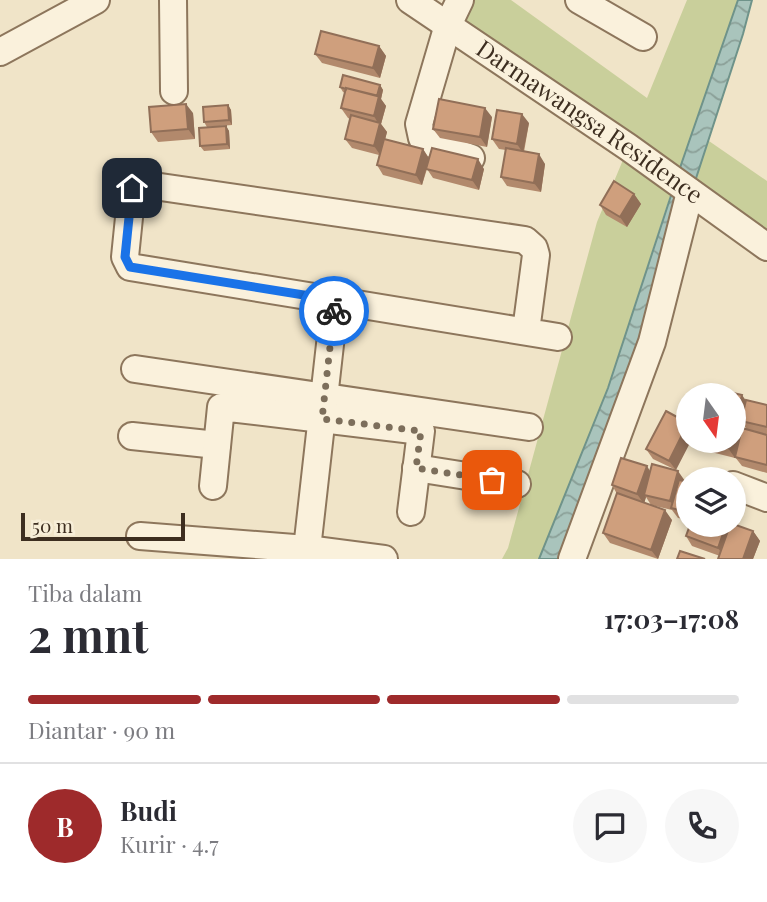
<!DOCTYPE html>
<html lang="id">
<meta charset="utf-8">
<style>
body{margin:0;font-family:"Playfair Display",serif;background:#f7f7f7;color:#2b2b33;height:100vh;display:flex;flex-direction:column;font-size:26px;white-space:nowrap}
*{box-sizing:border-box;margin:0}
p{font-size:23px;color:#7c7c81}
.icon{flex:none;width:38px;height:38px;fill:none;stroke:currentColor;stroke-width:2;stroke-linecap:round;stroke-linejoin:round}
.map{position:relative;height:559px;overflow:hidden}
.side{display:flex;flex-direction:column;background:#fff;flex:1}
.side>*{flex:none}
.needle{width:46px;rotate:166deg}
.fabs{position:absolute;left:676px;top:383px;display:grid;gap:14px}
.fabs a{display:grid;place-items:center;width:70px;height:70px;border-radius:50%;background:#fff;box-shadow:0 4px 10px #0003;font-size:35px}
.scale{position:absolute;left:21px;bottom:18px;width:164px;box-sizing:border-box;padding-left:7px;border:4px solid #3d2e20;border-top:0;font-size:19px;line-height:24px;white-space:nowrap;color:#3d2e20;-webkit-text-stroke:5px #f7eed8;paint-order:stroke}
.pin{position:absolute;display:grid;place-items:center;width:60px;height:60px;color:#fff;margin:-30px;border-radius:14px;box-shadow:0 4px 10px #0006}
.courier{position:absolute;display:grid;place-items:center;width:70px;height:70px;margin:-35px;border:5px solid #1a73e8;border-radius:50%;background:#fff;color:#222;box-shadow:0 2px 9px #0007}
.summary em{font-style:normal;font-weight:700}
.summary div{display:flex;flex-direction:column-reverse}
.summary{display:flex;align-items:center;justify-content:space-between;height:119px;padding:0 28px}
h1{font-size:46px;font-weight:700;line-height:52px}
.bar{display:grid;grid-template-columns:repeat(4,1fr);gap:10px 7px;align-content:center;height:84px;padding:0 28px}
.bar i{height:9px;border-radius:5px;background:#e1e1e2}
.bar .current{background:#9e2a2b}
.bar p{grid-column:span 4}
.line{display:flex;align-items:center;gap:18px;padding:0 28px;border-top:2px solid #e1e1e2}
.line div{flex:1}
.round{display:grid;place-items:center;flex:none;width:74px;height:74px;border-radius:37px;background:#f7f7f7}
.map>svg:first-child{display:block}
.green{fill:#c9cf9b}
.water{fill:url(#water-waves);stroke:#6f938a;stroke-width:2}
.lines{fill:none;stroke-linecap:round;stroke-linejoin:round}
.minor-casing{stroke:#8d765c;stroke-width:30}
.minor{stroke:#faf1dc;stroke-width:26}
.wall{fill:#b2896c;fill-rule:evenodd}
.shaded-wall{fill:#916f58}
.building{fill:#cf9f7d;stroke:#916f58;stroke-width:2}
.done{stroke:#7c6e5b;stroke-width:7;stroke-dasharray:0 12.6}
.route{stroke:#1a73e8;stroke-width:9}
.labels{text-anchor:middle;stroke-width:6;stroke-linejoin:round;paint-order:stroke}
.street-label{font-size:24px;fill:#3d2e20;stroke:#f7eed8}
</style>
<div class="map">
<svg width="767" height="559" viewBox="0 0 767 559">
<defs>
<pattern id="water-waves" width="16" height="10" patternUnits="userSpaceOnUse" patternTransform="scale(1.75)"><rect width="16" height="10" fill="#a9c4bc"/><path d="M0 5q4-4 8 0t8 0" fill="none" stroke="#8ba098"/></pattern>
</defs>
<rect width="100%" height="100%" fill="#f0e4c8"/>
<path class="green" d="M462 0H511L647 98 687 0H738L693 130 767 181V247L675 181 608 388 539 559H502L508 548 597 222 628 148 451 27Z"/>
<path class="water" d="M738 0H752L743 34 572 559H539L608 388 682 162Z"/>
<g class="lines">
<defs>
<g id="minor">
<path d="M173 0 174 91"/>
<path id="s1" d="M410 0 628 147 767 247"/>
<path d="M460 0 448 25 419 124 422 138 427 142 471 158"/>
<path d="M579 0 643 37"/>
<path d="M0 52 96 0"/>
<path d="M526 331 536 255 534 248 525 240 140 184 132 188 125 257 130 267 558 337"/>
<path d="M135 369 529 427"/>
<path d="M132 436 217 445"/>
<path d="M416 468 517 484"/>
<path d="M733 485 767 498"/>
<path d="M213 486 221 407 421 431 411 512"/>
<path d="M140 536 307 549 384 559"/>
<path d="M307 549 335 300"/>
<path d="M572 559 652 342 690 192"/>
</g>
</defs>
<use href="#minor" class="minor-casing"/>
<use href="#minor" class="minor"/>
</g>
<path class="wall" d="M379 46 386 56 380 78 322 63 315 54Z
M380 85 383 90 381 99 386 106 381 124 387 132 385 139 423 149 429 158 484 169 479 190 433 178 427 169 422 185 383 175 377 165 379 155 352 148 345 139 350 119 348 118 341 108 345 93 343 92 340 87Z
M228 105 231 110 232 125 207 127 204 122Z
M193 113 195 139 158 142 151 132Z
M492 117 487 147 440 138 433 129Z
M529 123 524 152 545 164 541 192 507 186 501 177 506 150 499 149 492 139Z
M226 126 229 131 230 149 204 151 200 146Z
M634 194 641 204 627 227 606 215 600 205Z
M733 396 746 401 767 405V473L742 466 735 457V458L707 451 700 441 733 428ZM737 425 743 427 744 425 747 430 741 431Z
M666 411 676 470 653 459 646 449Z
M650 471 688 482V520L678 518 672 510 651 505 646 497 644 503 672 520 658 559 610 543 603 533 617 494 612 485Z
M753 531 760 541 753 559H718L720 556 692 546 686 536Z"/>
<path class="shaded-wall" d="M379 46 386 56 380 78 373 68Z
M380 85 383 90 381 99 386 106 381 124 387 132 381 156 374 146 379 125 374 116Z
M186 104 193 113 195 139 188 129Z
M228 105 231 110 232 125 229 120Z
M485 108 492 117 487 147 480 137Z
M522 114 529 123 523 153 517 144Z
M226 126 229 131 230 149 227 144Z
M423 149 429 159 422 185 416 175Z
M539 154 545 164 541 192 534 183Z
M478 159 484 169 479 190 472 180Z
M634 194 641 204 627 227 620 217Z
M742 395 749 405 741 421 744 425 743 427 736 417Z
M735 422 742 431 735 458 728 448 730 441H733V428Z
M688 424V441H691L676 470 669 461Z
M647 466 653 476 644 495 646 497 644 504 637 494Z
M678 471 685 481 676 509 670 501Z
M665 510 672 520 658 559 651 550Z
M726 525H731L725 558 718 548Z
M753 531 760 541 753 559H743Z"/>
<path class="building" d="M321 31 379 46 373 68 315 54Z
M343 75 380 85 377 96 346 88V89L340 87Z
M346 88 379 96 374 116 341 108Z
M439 99 485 108 480 137 433 129Z
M186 104 188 129 151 132 149 107Z
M228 105 229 120 204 122 203 107Z
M497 110 522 114 517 144 492 139Z
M351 115 380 123 374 146 345 139Z
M226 126 227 144 200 146 199 128Z
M384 139 423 149 416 175 377 165Z
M432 148 478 159 472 180 426 169Z
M506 148 539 154 534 183 501 177Z
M614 181 634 194 620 217 600 205Z
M707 387 742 395 736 417 733 416V396H704Z
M746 400 767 405V427L741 421Z
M666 411 688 423 669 461 646 449Z
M742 428 767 435V465L735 457Z
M700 441H730L728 448Z
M621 458 647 466 637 494 612 485Z
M652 464 678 471 670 501 644 495Z
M679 480 688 482V512L671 508Z
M617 493 665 510 651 550 603 533Z
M733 524 753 531 743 559H718L730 525Z
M690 525H726L718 548 686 536Z
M680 551 705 559H677Z"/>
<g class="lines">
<path class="done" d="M334 311 322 419 421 431 416 468 492 480"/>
<path class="route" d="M132 188 125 257 130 267 335 300 334 311"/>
</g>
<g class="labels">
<g class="street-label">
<text dy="8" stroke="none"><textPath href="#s1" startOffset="217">Darmawangsa Residence</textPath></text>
</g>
</g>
</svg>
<div class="fabs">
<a><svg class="needle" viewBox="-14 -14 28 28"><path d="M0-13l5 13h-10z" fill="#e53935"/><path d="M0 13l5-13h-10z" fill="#7c7c81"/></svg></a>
<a><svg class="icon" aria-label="layers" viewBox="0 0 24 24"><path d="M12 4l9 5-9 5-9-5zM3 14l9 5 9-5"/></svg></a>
</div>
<div class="scale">50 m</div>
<div class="pin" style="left:492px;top:480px;background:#ea580c"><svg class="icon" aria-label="bag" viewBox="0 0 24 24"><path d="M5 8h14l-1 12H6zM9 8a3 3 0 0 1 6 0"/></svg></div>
<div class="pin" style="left:132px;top:188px;background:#1f2937"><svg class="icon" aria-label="home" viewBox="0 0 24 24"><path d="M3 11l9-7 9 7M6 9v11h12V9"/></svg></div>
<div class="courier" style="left:334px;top:311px"><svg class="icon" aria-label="bike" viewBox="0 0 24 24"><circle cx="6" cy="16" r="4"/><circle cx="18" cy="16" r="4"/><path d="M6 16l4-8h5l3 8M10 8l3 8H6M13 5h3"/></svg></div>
</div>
<section class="side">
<div class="summary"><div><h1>2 mnt</h1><p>Tiba dalam</p></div><em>17:03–17:08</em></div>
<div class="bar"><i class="current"></i><i class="current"></i><i class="current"></i><i></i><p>Diantar · 90 m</p></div>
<div class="line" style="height:126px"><b class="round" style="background:#9e2a2b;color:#fff">B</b><div><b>Budi</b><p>Kurir · 4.7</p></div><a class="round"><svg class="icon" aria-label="chat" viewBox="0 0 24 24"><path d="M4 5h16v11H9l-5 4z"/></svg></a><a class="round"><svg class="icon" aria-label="phone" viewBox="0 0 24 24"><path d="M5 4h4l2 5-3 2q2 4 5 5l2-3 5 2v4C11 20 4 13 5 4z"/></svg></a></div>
</section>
